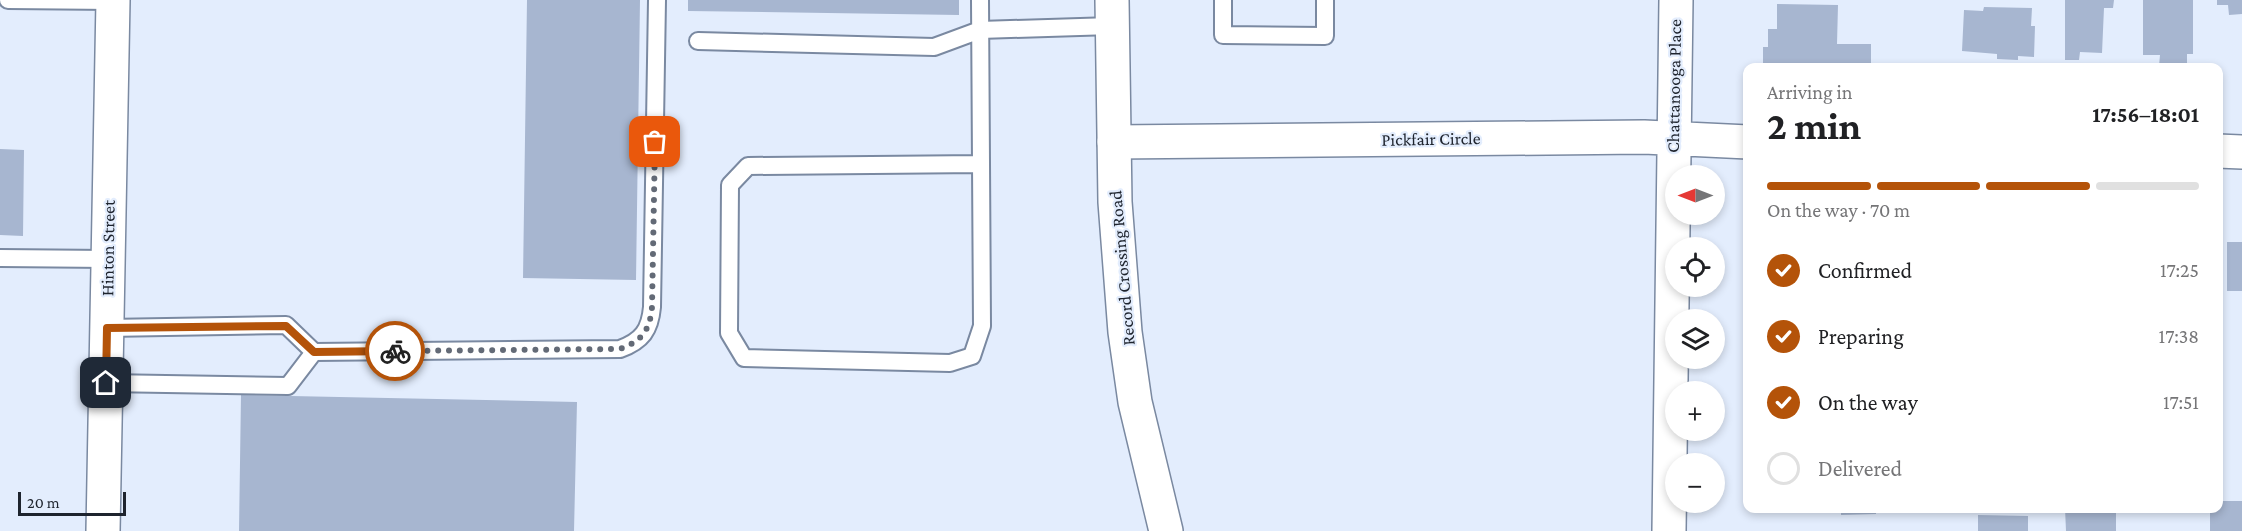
<!DOCTYPE html>
<meta charset="utf-8">
<style>
body{margin:0;font-family:"Crimson Pro",serif;background:#f2f2f2;color:#202124;height:100vh;display:flex;flex-direction:column;font-size:22px;white-space:nowrap}
*{box-sizing:border-box;margin:0}
p{font-size:20px;color:#757577}
.icon{flex:none;width:33px;height:33px;fill:none;stroke:currentColor;stroke-width:2;stroke-linecap:round;stroke-linejoin:round}
.map{position:relative;flex:1;overflow:hidden}
.side{position:absolute;left:1743px;top:63px;width:480px;height:450px;display:flex;flex-direction:column;background:#fff;border-radius:12px;box-shadow:0 3px 9px #0003}
.side>*{flex:none}
.needle{width:39px;rotate:270deg}
.buttons{position:absolute;left:1665px;top:165px;display:grid;gap:12px}
.buttons a{display:grid;place-items:center;width:60px;height:60px;border-radius:50%;background:#fff;box-shadow:0 3px 9px #0003;font-size:30px}
.scale{position:absolute;left:18px;bottom:15px;width:108px;box-sizing:border-box;padding-left:6px;border:3px solid #1e242e;border-top:0;font-size:16px;line-height:21px;white-space:nowrap;color:#1e242e;-webkit-text-stroke:4px #e3edfd;paint-order:stroke}
.pin{position:absolute;display:grid;place-items:center;width:51px;height:51px;color:#fff;margin:-26px;border-radius:12px;box-shadow:0 3px 9px #0006}
.courier{position:absolute;display:grid;place-items:center;width:60px;height:60px;margin:-30px;border:4px solid #b45309;border-radius:50%;background:#fff;color:#222;box-shadow:0 2px 8px #0007}
.headline em{font-style:normal;font-weight:700}
.headline div{display:flex;flex-direction:column-reverse}
.headline{display:flex;align-items:center;justify-content:space-between;height:102px;padding:0 24px}
h1{font-size:39px;font-weight:700;line-height:45px}
.bar{display:grid;grid-template-columns:repeat(4,1fr);gap:9px 6px;align-content:center;height:72px;padding:0 24px}
.bar i{height:8px;border-radius:4px;background:#e0e0e0}
.bar .on{background:#b45309}
.bar p{grid-column:span 4}
ol{padding:0 24px;list-style:none}
li{display:flex;align-items:center;gap:18px;height:66px}
li p{margin-inline-start:auto}
li .icon{padding:6px;border-radius:50%;background:#b45309;color:#fff;stroke-width:4}
li:last-child{color:#757577}
li i{width:33px;height:33px;border:3px solid #e0e0e0;border-radius:50%}
.map>svg:first-child{display:block}
.building{fill:#a7b6d0}
.lines{fill:none;stroke-linecap:round;stroke-linejoin:round}
.service-casing{stroke:#7a89a1;stroke-width:20}
.minor-casing{stroke:#7a89a1;stroke-width:36}
.tertiary-casing{stroke:#7a89a1;stroke-width:36}
.service{stroke:#fff;stroke-width:16}
.minor{stroke:#fff;stroke-width:33}
.tertiary{stroke:#fff;stroke-width:33}
.done{stroke:#636a76;stroke-width:6;stroke-dasharray:0 10.8}
.route{stroke:#b45309;stroke-width:8}
.labels{text-anchor:middle;stroke-width:4.5;stroke-linejoin:round;paint-order:stroke}
.street-label{font-size:18px;fill:#1e242e;stroke:#e3edfd}
</style>
<div class="map">
<svg width="2242" height="531" viewBox="0 0 2242 531">
<rect width="100%" height="100%" fill="#e3edfd"/>
<path class="building" d="M527 0H640L636 280 523 278Z
M688 0H959V15L688 11Z
M2065 0H2114L2113 8H2104L2102 53 2080 52 2079 60H2065Z
M2143 0H2193V54H2187V66H2159L2160 55H2143Z
M2217 0H2242V14L2229 15 2228 5H2217Z
M1777 4 1838 5 1837 44H1871V68H1763V47H1768V29H1777Z
M1984 7 2032 8 2031 26H2035L2034 57 2018 56V60L1997 59V54L1962 51 1964 10 1983 11Z
M0 149 24 150 23 236 0 235Z
M2227 242H2242V291H2227Z
M241 395 577 402 574 531H239Z
M2218 501H2242V531H2210V508H2218Z
M1841 508H1876V514L1841 515Z
M2065 508H2116V531H2066Z
M1978 515 2028 516V531H1978Z"/>
<g class="lines">
<defs>
<path id="service" d="M8 0 113 1
M980 0 982 326 972 356 950 363 744 358 729 333 730 185 748 166 981 164
M1223 0V35L1325 36V0
M698 41 934 47 980 30 1112 26
M0 258 108 259
M314 352 620 349C642 341 650 330 652 307L657 0
M106 383 288 386 314 352 286 325 107 328"/>
<path id="minor" d="M1114 142 1644 137 1748 142
M2218 151 2242 152
M103 531 113 0
M1669 531 1676 0"/>
<path id="tertiary" d="M1112 0 1115 202 1125 332 1135 402 1166 531"/>
</defs>
<use href="#service" class="service-casing"/>
<use href="#minor" class="minor-casing"/>
<use href="#tertiary" class="tertiary-casing"/>
<use href="#service" class="service"/>
<use href="#minor" class="minor"/>
<use href="#tertiary" class="tertiary"/>
</g>
<g class="lines">
<path class="done" d="M395 351 620 349C642 341 650 330 652 307L655 142"/>
<path class="route" d="M106 383 107 328 286 326 314 352 395 351"/>
</g>
<g class="labels">
<g class="street-label">
<text transform="translate(1674 86) rotate(-89)" y="6">Chattanooga Place</text>
<text transform="translate(1431 139) rotate(-1)" y="6">Pickfair Circle</text>
<text transform="translate(108 248) rotate(-89)" y="6">Hinton Street</text>
<text transform="translate(1122 268) rotate(-95)" y="6">Record Crossing Road</text>
</g>
</g>
</svg>
<div class="buttons">
<a><svg class="needle" viewBox="-14 -14 28 28"><path d="M0-13l5 13h-10z" fill="#e53935"/><path d="M0 13l5-13h-10z" fill="#757577"/></svg></a>
<a><svg class="icon" aria-label="locate" viewBox="0 0 24 24"><circle cx="12" cy="12" r="6"/><path d="M12 2v4M12 18v4M2 12h4M18 12h4"/></svg></a>
<a><svg class="icon" aria-label="layers" viewBox="0 0 24 24"><path d="M12 4l9 5-9 5-9-5zM3 14l9 5 9-5"/></svg></a>
<a>+</a>
<a>−</a>
</div>
<div class="scale">20 m</div>
<div class="pin" style="left:655px;top:142px;background:#ea580c"><svg class="icon" aria-label="bag" viewBox="0 0 24 24"><path d="M5 8h14l-1 12H6zM9 8a3 3 0 0 1 6 0"/></svg></div>
<div class="pin" style="left:106px;top:383px;background:#1f2937"><svg class="icon" aria-label="home" viewBox="0 0 24 24"><path d="M3 11l9-7 9 7M6 9v11h12V9"/></svg></div>
<div class="courier" style="left:395px;top:351px"><svg class="icon" aria-label="bike" viewBox="0 0 24 24"><circle cx="6" cy="16" r="4"/><circle cx="18" cy="16" r="4"/><path d="M6 16l4-8h5l3 8M10 8l3 8H6M13 5h3"/></svg></div>
<section class="side">
<div class="headline"><div><h1>2 min</h1><p>Arriving in</p></div><em>17:56–18:01</em></div>
<div class="bar"><i class="on"></i><i class="on"></i><i class="on"></i><i></i><p>On the way · 70 m</p></div>
<ol>
<li><svg class="icon" aria-label="check" viewBox="0 0 24 24"><path d="M5 12l5 5 9-10"/></svg>Confirmed<p>17:25</p></li>
<li><svg class="icon" aria-label="check" viewBox="0 0 24 24"><path d="M5 12l5 5 9-10"/></svg>Preparing<p>17:38</p></li>
<li><svg class="icon" aria-label="check" viewBox="0 0 24 24"><path d="M5 12l5 5 9-10"/></svg>On the way<p>17:51</p></li>
<li><i></i>Delivered</li>
</ol>
</section>
</div>
